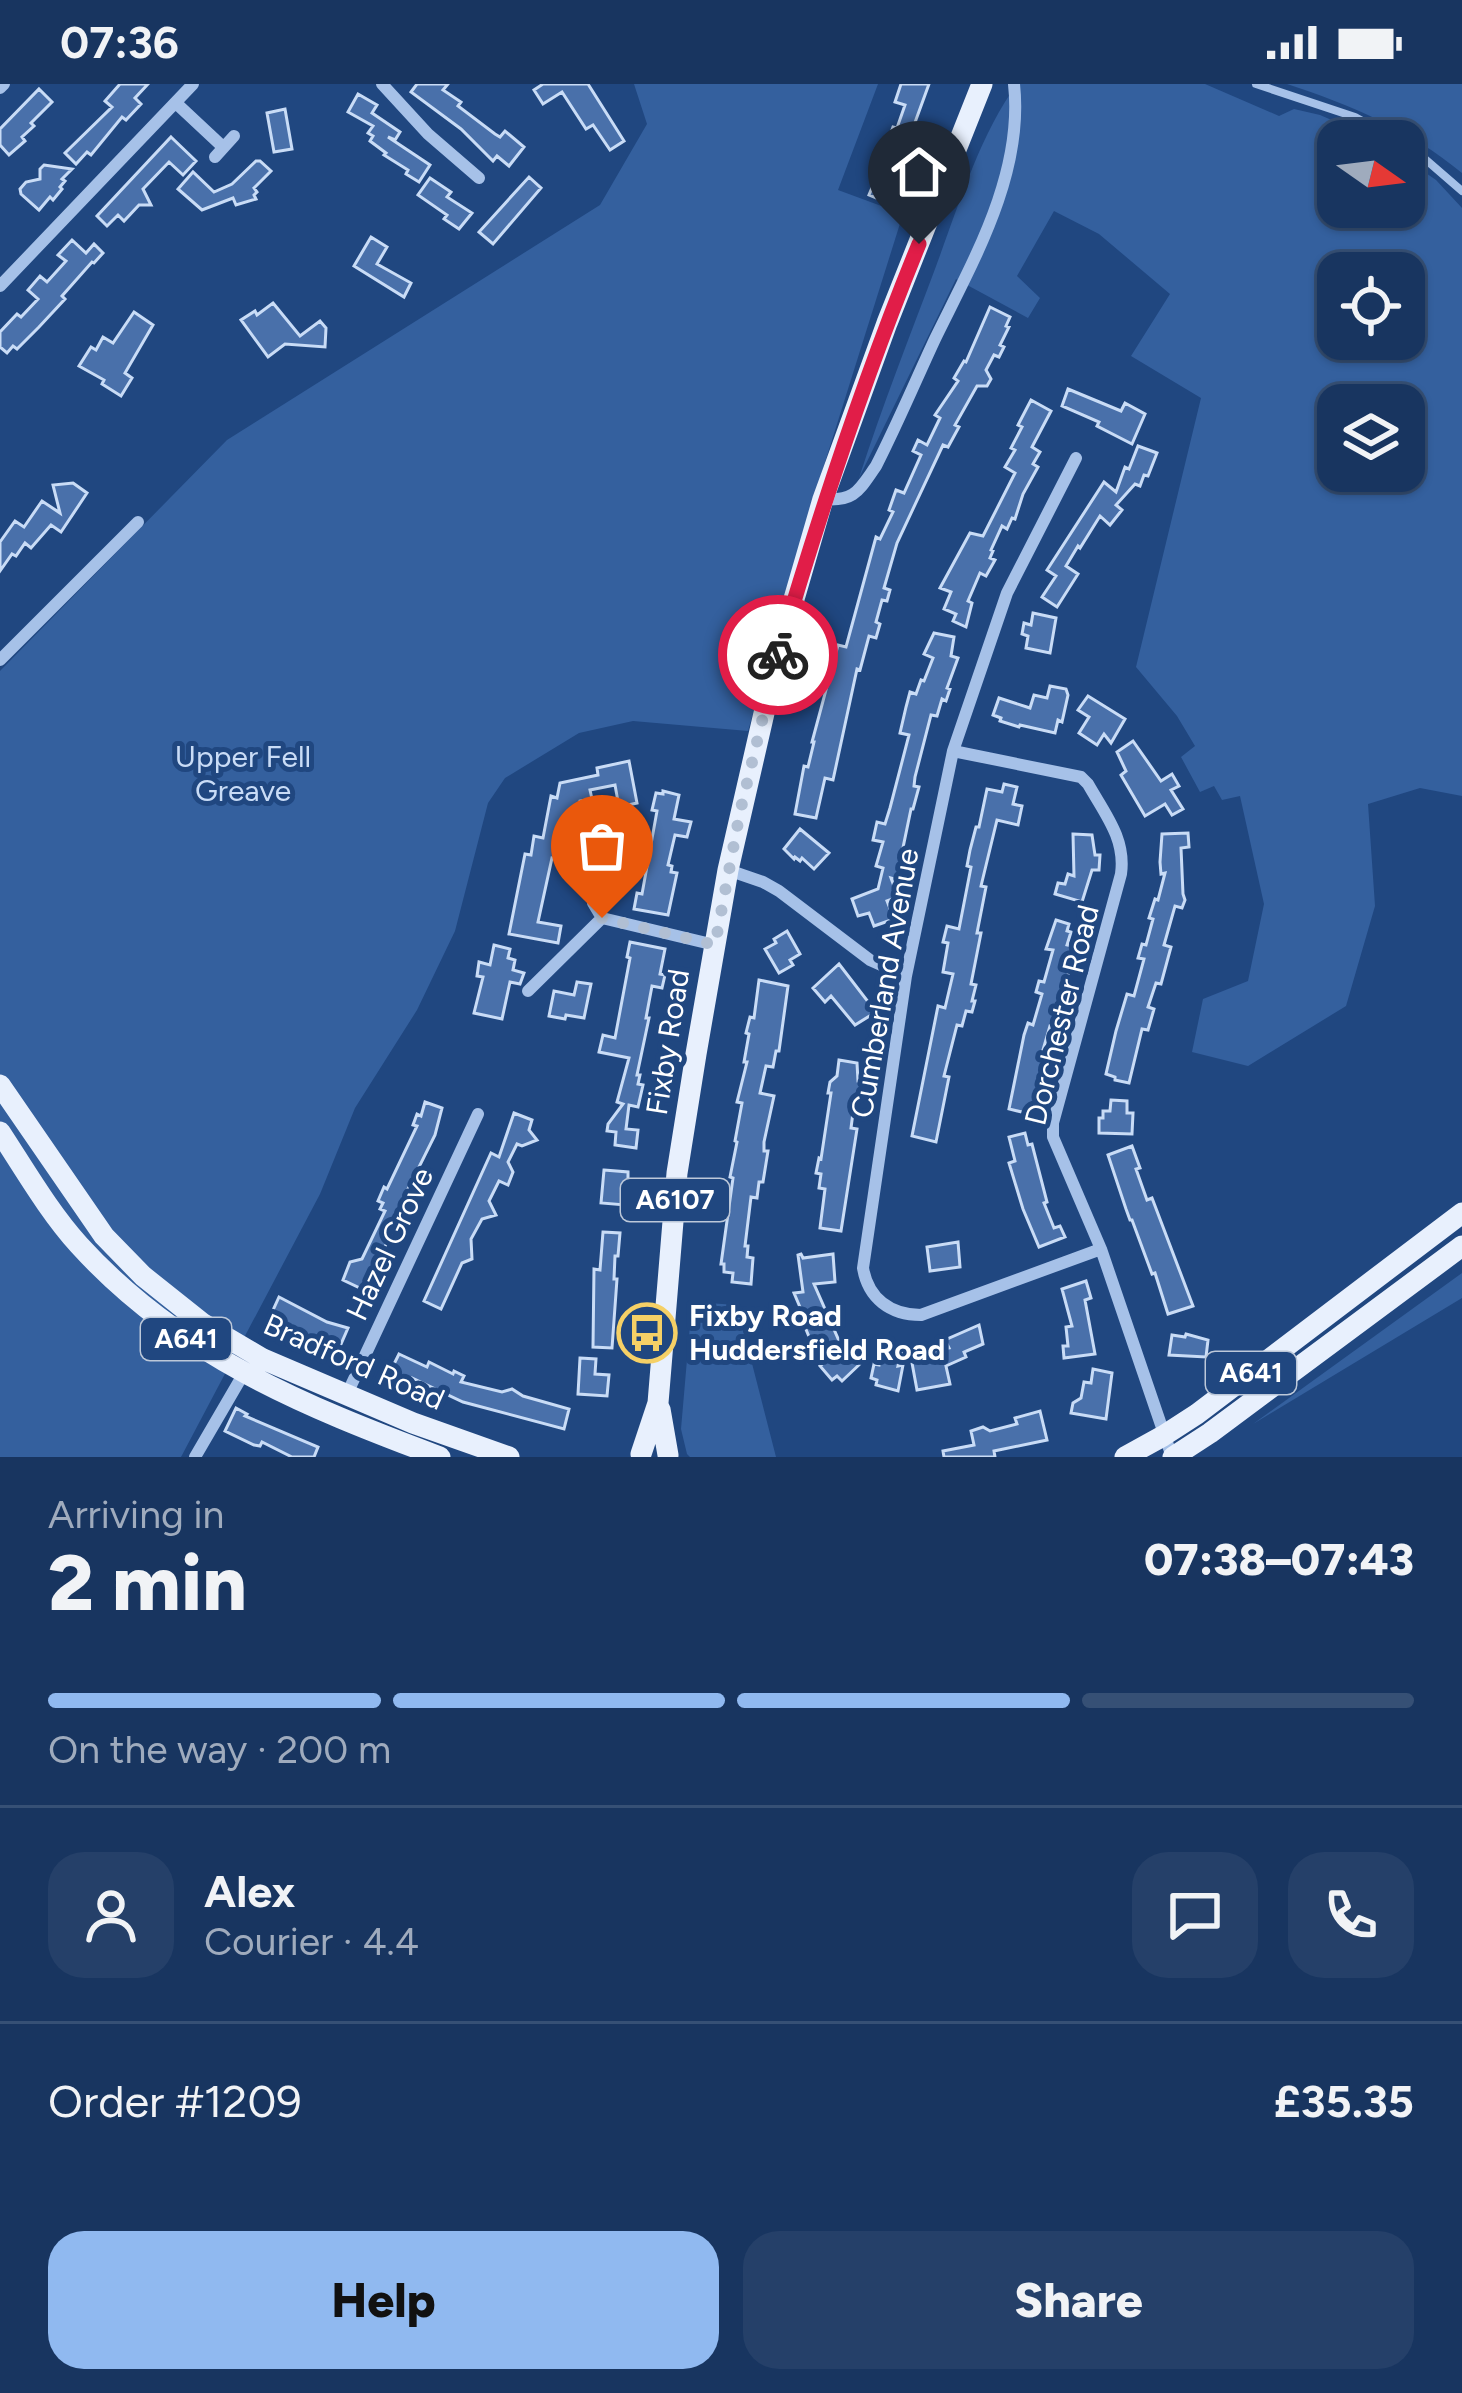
<!DOCTYPE html>
<meta charset="utf-8">
<style>
body{margin:0;font-family:Figtree,sans-serif;background:#254069;color:#f1f3f6;height:100vh;display:flex;flex-direction:column;font-size:45px;white-space:nowrap}
*{box-sizing:border-box;margin:0}
p{font-size:39px;color:#9fabbd}
.icon{flex:none;width:66px;height:66px;fill:none;stroke:currentColor;stroke-width:2;stroke-linecap:round;stroke-linejoin:round}
.map{position:relative;height:1373px;overflow:hidden}
.sheet{display:flex;flex-direction:column;background:#183560;flex:1}
.sheet>*{flex:none}
.needle{width:78px;rotate:104deg}
.controls{position:absolute;left:1317px;top:36px;display:grid;gap:24px}
.controls a{display:grid;place-items:center;width:108px;height:108px;border-radius:24px;background:#183560;box-shadow:0 3px 9px #0004,0 0 0 3px #365075;font-size:60px}
.pin{position:absolute;display:grid;place-items:center;width:102px;height:102px;color:#fff;margin:-123px -51px;border-radius:50% 50% 50% 0;rotate:-45deg;box-shadow:0 0 12px #0007}
.pin .icon{rotate:45deg}
.courier{position:absolute;display:grid;place-items:center;width:120px;height:120px;margin:-60px;border:9px solid #e11d48;border-radius:50%;background:#fff;color:#222;box-shadow:0 3px 15px #0007}
.headline em{font-style:normal;font-weight:800}
.headline div{display:flex;flex-direction:column-reverse}
.headline{display:flex;align-items:center;justify-content:space-between;height:204px;padding:0 48px}
h1{font-size:78px;font-weight:800;line-height:90px}
.bar{display:grid;grid-template-columns:repeat(4,1fr);gap:18px 12px;align-content:center;height:144px;padding:0 48px}
.bar i{height:15px;border-radius:9px;background:#365075}
.bar .on{background:#90b9f0}
.bar p{grid-column:span 4}
.line{display:flex;align-items:center;gap:30px;padding:0 48px;border-top:3px solid #365075}
.line div{flex:1}
.round{display:grid;place-items:center;flex:none;width:126px;height:126px;border-radius:36px;background:#254069}
.button{display:flex;gap:24px;margin-top:auto;padding:24px 48px}
.button a{flex:1;height:138px;border-radius:36px;background:#90b9f0;color:#111;font-size:48px;font-weight:800;line-height:138px;text-align:center}
.button a+a{background:#254069;color:#f1f3f6}
.status{display:flex;justify-content:space-between;align-items:center;height:84px;padding:0 60px;background:#183560;direction:ltr}
.status svg{height:33px;fill:currentColor}
.map>svg:first-child{display:block}
.green{fill:#34609e;fill-rule:evenodd}
.building{fill:#4970aa;stroke:#c9dcf6;stroke-width:3}
.lines{fill:none;stroke-linecap:round;stroke-linejoin:round}
.lane{stroke:#a6c1e8;stroke-width:8}
.street{stroke:#a6c1e8;stroke-width:12}
.primary{stroke:#e8f0fd;stroke-width:21}
.done{stroke:#b1bfd3;stroke-width:12;stroke-dasharray:0 21.6}
.route{stroke:#e11d48;stroke-width:15}
.labels{text-anchor:middle;stroke-width:10;stroke-linejoin:round;paint-order:stroke}
.shield{fill:#204780;stroke:#bcc8d9;stroke-width:3}
.shield-label{font-size:27px;font-weight:bold;fill:#fff}
.park-label{font-size:30px;fill:#c9dcf6;stroke:#204780}
.street-label{font-size:30px;fill:#fff;stroke:#204780}
.poi-label{font-size:30px;font-weight:bold;fill:#fff;stroke:#204780;text-anchor:start}
</style>
<div class="status"><b>07:36</b><svg viewBox="0 0 49 12"><path d="M0 12V9h3v3zM5 12V6h3v6zM10 12V3h3v9zM15 12V0h3v12zM26 1h20v11H26zM47 4h2v5h-2z"/></svg></div>
<div class="map">
<svg width="1462" height="1373" viewBox="0 0 1462 1373">
<rect width="100%" height="100%" fill="#204780"/>
<path class="green" d="M634 0H878L838 106 903 130 821 391 748 647 633 637 579 649 505 694 488 719 455 847 417 926 355 1024 320 1110 181 1373H0V587L227 356 600 121 647 40Z
M1017 0H1205L1279 32 1294 25 1320 31 1380 57H1338V123H1404V74L1436 96 1462 124V712L1420 704 1368 720 1375 822 1346 922 1248 982 1192 968 1203 915 1248 897 1264 820 1240 712 1222 716 1214 702 1200 708 1181 673 1195 662 1177 632 1136 583 1201 314 1131 272 1170 210 1099 150 1054 127 1017 192 1040 214 1028 234 956 195 859 394C882 323 909 254 935 185 957 126 980 50 1017 0ZM1338 189H1404V255H1338ZM1338 321H1404V387H1338Z
M1287 0H1462V89C1410 46 1351 21 1287 0Z
M1462 1189V1214L1253 1340Z
M692 1218 737 1221 776 1373H690L687 1370 681 1345Z"/>
<path class="building" d="M120 0H148L135 14 141 20 126 36 122 33 91 71 87 68 76 80 65 69 112 23 105 17Z
M417 0H448L443 6 461 18 458 22 495 50 500 53 505 47 524 63 509 82 497 72 493 77 461 45 411 8Z
M543 0H588L624 57 610 66 593 41 586 45 562 8 543 20 534 6Z
M901 0H929L886 118 869 111 878 89 884 92 892 68 885 65 893 43 897 44 905 21 895 18Z
M39 5 52 18 31 39 34 42 22 53 25 57 9 71 0 61V45Z
M358 10 377 21 372 29 400 48 395 56 388 53 430 81 419 98 406 90 408 86 384 71 386 69 370 57 373 52 368 49 373 42 348 28Z
M285 25 292 65 274 68 267 29Z
M171 53 196 77 183 91 169 78 143 105 151 121H139L124 137 118 131 107 142 97 132Z
M256 77H260L271 87 254 104 257 108 254 111 256 115 236 121 233 114 202 126 178 105 193 88 214 108 232 100Z
M44 81 72 85 62 95 65 97 60 103 62 105 53 116 50 113 39 126 21 110 20 105 26 98 40 95V85Z
M529 93 541 104 493 160 479 148Z
M430 94 451 108 447 113 472 129 459 145 444 135 447 131 418 111Z
M371 153 387 163 377 180 411 199 404 213 354 182Z
M72 156 86 169 94 160 103 169 94 179 92 178 62 212 65 215 39 243 17 265 13 262 7 269 0 263V248L17 230 21 233 38 215 28 206 40 192 47 198 66 177 58 171Z
M273 219 300 252 320 237 326 244 325 263 285 260 268 273 241 236 255 227 257 231Z
M990 223 1010 233 1006 242 1009 243 1000 261 1004 263 999 273 994 271 986 286 991 295 987 302H977L955 341 959 343 948 363 943 361 897 459 884 504 890 506 887 517 882 516 876 538 880 540 876 554 869 552 860 586 857 585 833 696 825 694 816 734 795 730 804 682 808 683 814 658H812L838 561 846 563 876 453 880 455 893 428 889 426 896 406 904 409 921 371 913 367 918 356 927 361 940 334 935 331 958 297 954 294 964 277 966 278Z
M134 228 153 241 125 289 132 294 121 312 102 300 104 296 79 282 91 263 96 266 103 253 113 259Z
M1068 305 1121 327 1125 319 1145 330 1132 360 1097 342 1099 338 1062 322Z
M1031 316 1051 327 1032 363 1040 368 1033 380 1038 383 1023 410 1015 435 1012 434 1007 445 1002 442 991 466 993 467 990 474 995 476 986 492 980 489 968 517 972 519 966 543 953 537 956 530 944 525 951 508 940 504 970 449 983 452 1015 389 1005 383 1015 366 1011 364 1022 343 1018 341Z
M1138 362 1157 369 1148 392 1144 391 1140 402 1135 400 1116 421 1122 426 1110 441 1100 432 1080 464 1078 462 1066 482 1078 490 1057 523 1042 513 1056 492 1047 486 1104 398 1116 408 1125 383 1129 385Z
M73 399 87 409 61 448 51 441 31 464 25 459 16 472 12 470 0 487V458L15 437 24 443 42 417 60 429 53 401Z
M1033 529 1056 534 1050 569 1026 564 1028 552 1022 550 1024 539 1031 541Z
M934 549 954 553 951 572 958 574 947 604 950 605 946 617 942 615 937 632 931 631 915 693 914 702 919 703 913 725H911L899 783 914 787 911 800 891 794 898 813 887 817 894 835 874 842 869 829 858 832 852 815 878 805 883 784 876 782 883 758 873 756 877 738 885 740 890 724 909 651 900 649 906 623 910 608 916 610 921 596 924 597 933 574 924 570Z
M1050 602 1066 605 1068 611 1062 638 1058 636 1055 649 1020 641 1019 643 1000 637 1001 634 993 631 999 614 1030 624 1034 611 1047 614Z
M1088 612 1125 635 1111 659 1104 650 1097 661 1079 649 1089 633 1078 626Z
M1133 657 1161 697 1172 690 1179 702 1171 706 1183 725 1172 731 1165 720 1145 732 1121 691 1126 687 1117 668Z
M629 677 637 719 619 723 615 701 590 706 592 715 580 717 571 759 576 760 573 777 552 774 538 838 561 842 558 859 509 850 525 770 531 771 534 752 543 754 551 712 557 714 560 699 598 691 597 684Z
M1004 700 1017 703 1013 720 1022 722 1018 741 997 736 981 802 986 803 977 849H981L971 900 976 901 972 917H975L972 928 966 927 962 942 957 941 944 992 949 993 936 1058 912 1052 938 922 945 924 953 890 943 888 948 859 943 858 947 842 959 845 971 783 967 782 970 766 976 743H979L987 705 1002 708Z
M663 707 679 711 674 735 691 738 687 753 675 751 668 781 672 782 671 788 677 789 668 831 634 825 637 809 642 810 657 727 652 726 656 709 663 710Z
M800 745 829 769 814 785 802 774 800 777 795 773 794 775 784 765Z
M1188 749 1189 763 1181 764 1183 810 1185 816 1182 824 1175 822 1164 861 1171 863 1161 900 1156 899 1148 923 1154 925 1148 946 1142 945 1129 999 1115 996V993L1106 990 1116 947 1127 910 1134 912 1144 875 1138 874 1142 860 1146 861 1153 835 1149 834 1155 815 1158 816 1165 789 1161 790 1160 778 1162 750Z
M1073 750 1092 751 1095 771H1100L1099 786H1092L1082 818 1055 810 1058 799 1065 800 1068 790 1074 792Z
M1056 836 1069 840 1067 847 1071 848 1067 861 1076 863 1065 901 1068 902 1064 916 1062 915 1053 943 1050 942 1040 976 1045 978 1030 1030 1009 1025 1024 951 1028 939 1033 941 1042 910 1036 908 1039 897 1044 898 1053 866 1046 865Z
M787 847 800 870 790 876 793 881 779 889 765 865 776 859 774 855Z
M630 858 665 865 660 890 665 891 662 904 652 902 646 934H649L637 991H640L638 1000 643 1001 638 1023 629 1021 626 1045 638 1046 636 1064 615 1061 616 1048 607 1047 608 1040 623 1020 617 1018 629 974 599 968 603 951 615 954 630 874 627 873Z
M494 861 510 865 508 874 515 876 513 886 524 889 520 900 510 898 502 935 474 929 483 893 477 892 479 878 490 881Z
M839 880 876 928 855 941 831 912 825 918 813 904Z
M759 896 788 902 779 967H776L773 983 766 982 760 1009 774 1012 764 1058V1067H768L763 1098H759L757 1114 751 1113 745 1162H748L747 1173 753 1174 751 1200 732 1198 733 1189 724 1188V1180H721L733 1094 730 1093 737 1058 735 1057 742 1019 737 1018 747 978H744L749 950 746 949 750 933 754 934Z
M577 898 591 900 584 934 566 931 565 935 549 932 554 907 574 911Z
M839 976 857 979 858 997H863L860 1014 855 1013 851 1044 857 1045 841 1147 820 1144 825 1105 819 1104 821 1090 816 1089 819 1074 821 1075 831 1009H828L830 998 837 992Z
M1111 1016 1127 1017V1029H1133L1132 1050 1099 1049V1034H1103V1027H1110Z
M425 1018 442 1024 435 1051 407 1107 410 1108 372 1191 369 1190 362 1205 343 1196 350 1178 362 1175 385 1127 380 1125 383 1119 378 1117 384 1103 387 1105 417 1042 413 1041 417 1030 421 1032Z
M514 1029 532 1036 529 1046 537 1056 522 1062 517 1060 508 1078 513 1088 508 1101 499 1097 489 1117 496 1131 482 1135 471 1155 472 1175 462 1179 441 1225 424 1217 491 1069 499 1073Z
M1025 1049 1028 1061 1032 1060 1047 1118 1044 1119 1054 1144 1060 1142 1065 1153 1039 1163 1023 1125 1009 1079 1015 1077 1009 1053Z
M1132 1062 1140 1084 1136 1085 1147 1116 1152 1114 1193 1222 1168 1230 1155 1189 1152 1190 1132 1136H1130L1126 1125 1108 1071Z
M604 1086 628 1088V1114H626L625 1121 601 1119Z
M603 1148 620 1149 618 1172H615L614 1195H617L612 1264 593 1263 594 1185 600 1186Z
M958 1158 960 1183 930 1187 927 1163Z
M801 1170 803 1174 833 1170 835 1198 814 1200 844 1268 849 1264 862 1278 842 1297 837 1292 832 1296 820 1282 827 1276 812 1260 805 1243 808 1242 794 1209 803 1208 798 1171Z
M1086 1197 1091 1214 1085 1216 1095 1270 1064 1274 1063 1262H1068L1066 1243 1072 1242 1062 1205Z
M279 1213 327 1238 348 1244 341 1260 329 1255 327 1261 269 1235Z
M979 1241 983 1260 964 1268 966 1273 946 1282 950 1300 917 1306 912 1279 926 1276 925 1269 949 1264 945 1256Z
M1186 1250 1208 1256 1206 1273 1169 1271 1172 1251 1185 1253Z
M886 1266 901 1269 898 1282 903 1281 898 1307 876 1301 877 1296 871 1294 874 1280 879 1281 880 1272 885 1273Z
M399 1270 427 1283 429 1278 453 1290 454 1287 464 1292 461 1298 502 1308 512 1305 523 1312 569 1325 564 1345 463 1318 412 1294 410 1298 390 1288Z
M580 1274 596 1275 595 1290 609 1291 607 1312 578 1310Z
M1093 1285 1112 1289 1106 1335 1071 1329 1073 1319 1081 1314 1084 1298 1091 1299Z
M236 1324 247 1330 245 1332 318 1363 314 1373H292L262 1358 260 1362 254 1361 225 1347Z
M1040 1327 1047 1356 994 1367 995 1373H944L943 1367 974 1361 971 1347 983 1343 990 1347 1017 1340 1015 1334Z"/>
<g class="lines">
<path class="lane" d="M1256 0 1355 33 1398 57
M1404 61 1425 75 1462 107"/>
<path class="street" d="M382 0 428 50 479 94
M0 4 4 0
M177 20 223 63
M215 73 234 52
M0 202 193 0
M1076 374 1007 509 953 667 906 892 863 1184C868 1214 890 1231 921 1231L1101 1165
M823 415C855 418 859 406 876 382 897 341 915 298 935 255 973 177 1024 90 1014 0
M0 576 138 438
M953 667 1081 693 1088 700C1105 730 1126 755 1121 790L1053 1039V1053L1101 1165 1172 1373
M607 737 593 819 602 834 715 861
M728 786 763 798 779 807 870 876 906 892
M528 907 602 834
M347 1310 478 1030
M195 1373 244 1289"/>
<path class="primary" d="M0 1001 104 1152 143 1192 202 1239 263 1275 413 1339 509 1373
M0 1048C25 1086 49 1128 79 1161 180 1272 304 1322 440 1373
M660 1325 668 1371
M641 1370 658 1319 677 1089 696 970 728 786 776 577 823 415 887 239 982 0
M1125 1373 1163 1352 1197 1330 1462 1129
M1173 1373 1210 1349 1462 1162"/>
</g>
<g class="lines">
<path class="done" d="M602 834 715 861 740 728 778 571"/>
<path class="route" d="M778 571C819 431 864 294 919 160"/>
</g>
<defs>
<symbol id="bus-ring" viewBox="-11 -11 22 22"><circle r="9.5" fill="#204780" stroke="#f5d066" stroke-width="1.5"/><path d="M-5-6H5V4H4V6H2V4H-2V6H-4V4H-5ZM-3.5-4V0h7V-4ZM-3.5 1.2v1.5H-2V1.2ZM2 1.2v1.5H3.5V1.2Z" fill="#f5d066"/></symbol>
</defs>
<g fill-rule="evenodd">
<use href="#bus-ring" x="614" y="1216" width="66" height="66"/>
</g>
<g class="labels">
<g class="shield">
<rect x="621" y="1095" width="108" height="42" rx="9"/>
<rect x="141" y="1234" width="90" height="42" rx="9"/>
<rect x="1206" y="1268" width="90" height="42" rx="9"/>
</g>
<g class="shield-label">
<text x="675" y="1125">A6107</text>
<text x="186" y="1264">A641</text>
<text x="1251" y="1298">A641</text>
</g>
<g class="park-label">
<text x="243" y="683">Upper Fell<tspan x="243" dy="34">Greave</tspan></text>
</g>
<g class="street-label">
<text transform="translate(885 899) rotate(-80)" y="10">Cumberland Avenue</text>
<text transform="translate(1062 931) rotate(-76)" y="10">Dorchester Road</text>
<text transform="translate(668 958) rotate(-81)" y="10">Fixby Road</text>
<text transform="translate(390 1160) rotate(-65)" y="10">Hazel Grove</text>
<text transform="translate(354 1278) rotate(24)" y="10">Bradford Road</text>
</g>
<g class="poi-label">
<text x="689" y="1242">Fixby Road<tspan x="689" dy="34">Huddersfield Road</tspan></text>
</g>
</g>
</svg>
<div class="controls">
<a><svg class="needle" viewBox="-14 -14 28 28"><path d="M0-13l5 13h-10z" fill="#e53935"/><path d="M0 13l5-13h-10z" fill="#9fabbd"/></svg></a>
<a><svg class="icon" aria-label="locate" viewBox="0 0 24 24"><circle cx="12" cy="12" r="6"/><path d="M12 2v4M12 18v4M2 12h4M18 12h4"/></svg></a>
<a><svg class="icon" aria-label="layers" viewBox="0 0 24 24"><path d="M12 4l9 5-9 5-9-5zM3 14l9 5 9-5"/></svg></a>
</div>
<div class="pin" style="left:602px;top:834px;background:#ea580c"><svg class="icon" aria-label="bag" viewBox="0 0 24 24"><path d="M5 8h14l-1 12H6zM9 8a3 3 0 0 1 6 0"/></svg></div>
<div class="pin" style="left:919px;top:160px;background:#1f2937"><svg class="icon" aria-label="home" viewBox="0 0 24 24"><path d="M3 11l9-7 9 7M6 9v11h12V9"/></svg></div>
<div class="courier" style="left:778px;top:571px"><svg class="icon" aria-label="bike" viewBox="0 0 24 24"><circle cx="6" cy="16" r="4"/><circle cx="18" cy="16" r="4"/><path d="M6 16l4-8h5l3 8M10 8l3 8H6M13 5h3"/></svg></div>
</div>
<section class="sheet">
<div class="headline"><div><h1>2 min</h1><p>Arriving in</p></div><em>07:38–07:43</em></div>
<div class="bar"><i class="on"></i><i class="on"></i><i class="on"></i><i></i><p>On the way · 200 m</p></div>
<div class="line" style="height:216px"><a class="round"><svg class="icon" aria-label="person" viewBox="0 0 24 24"><circle cx="12" cy="8" r="4"/><path d="M4 21q1-7 8-7t8 7"/></svg></a><div><b>Alex</b><p>Courier · 4.4</p></div><a class="round"><svg class="icon" aria-label="chat" viewBox="0 0 24 24"><path d="M4 5h16v11H9l-5 4z"/></svg></a><a class="round"><svg class="icon" aria-label="phone" viewBox="0 0 24 24"><path d="M5 4h4l2 5-3 2q2 4 5 5l2-3 5 2v4C11 20 4 13 5 4z"/></svg></a></div>
<div class="line" style="height:156px"><div>Order #1209</div><b>£35.35</b></div>
<div class="button"><a>Help</a><a>Share</a></div>
</section>
